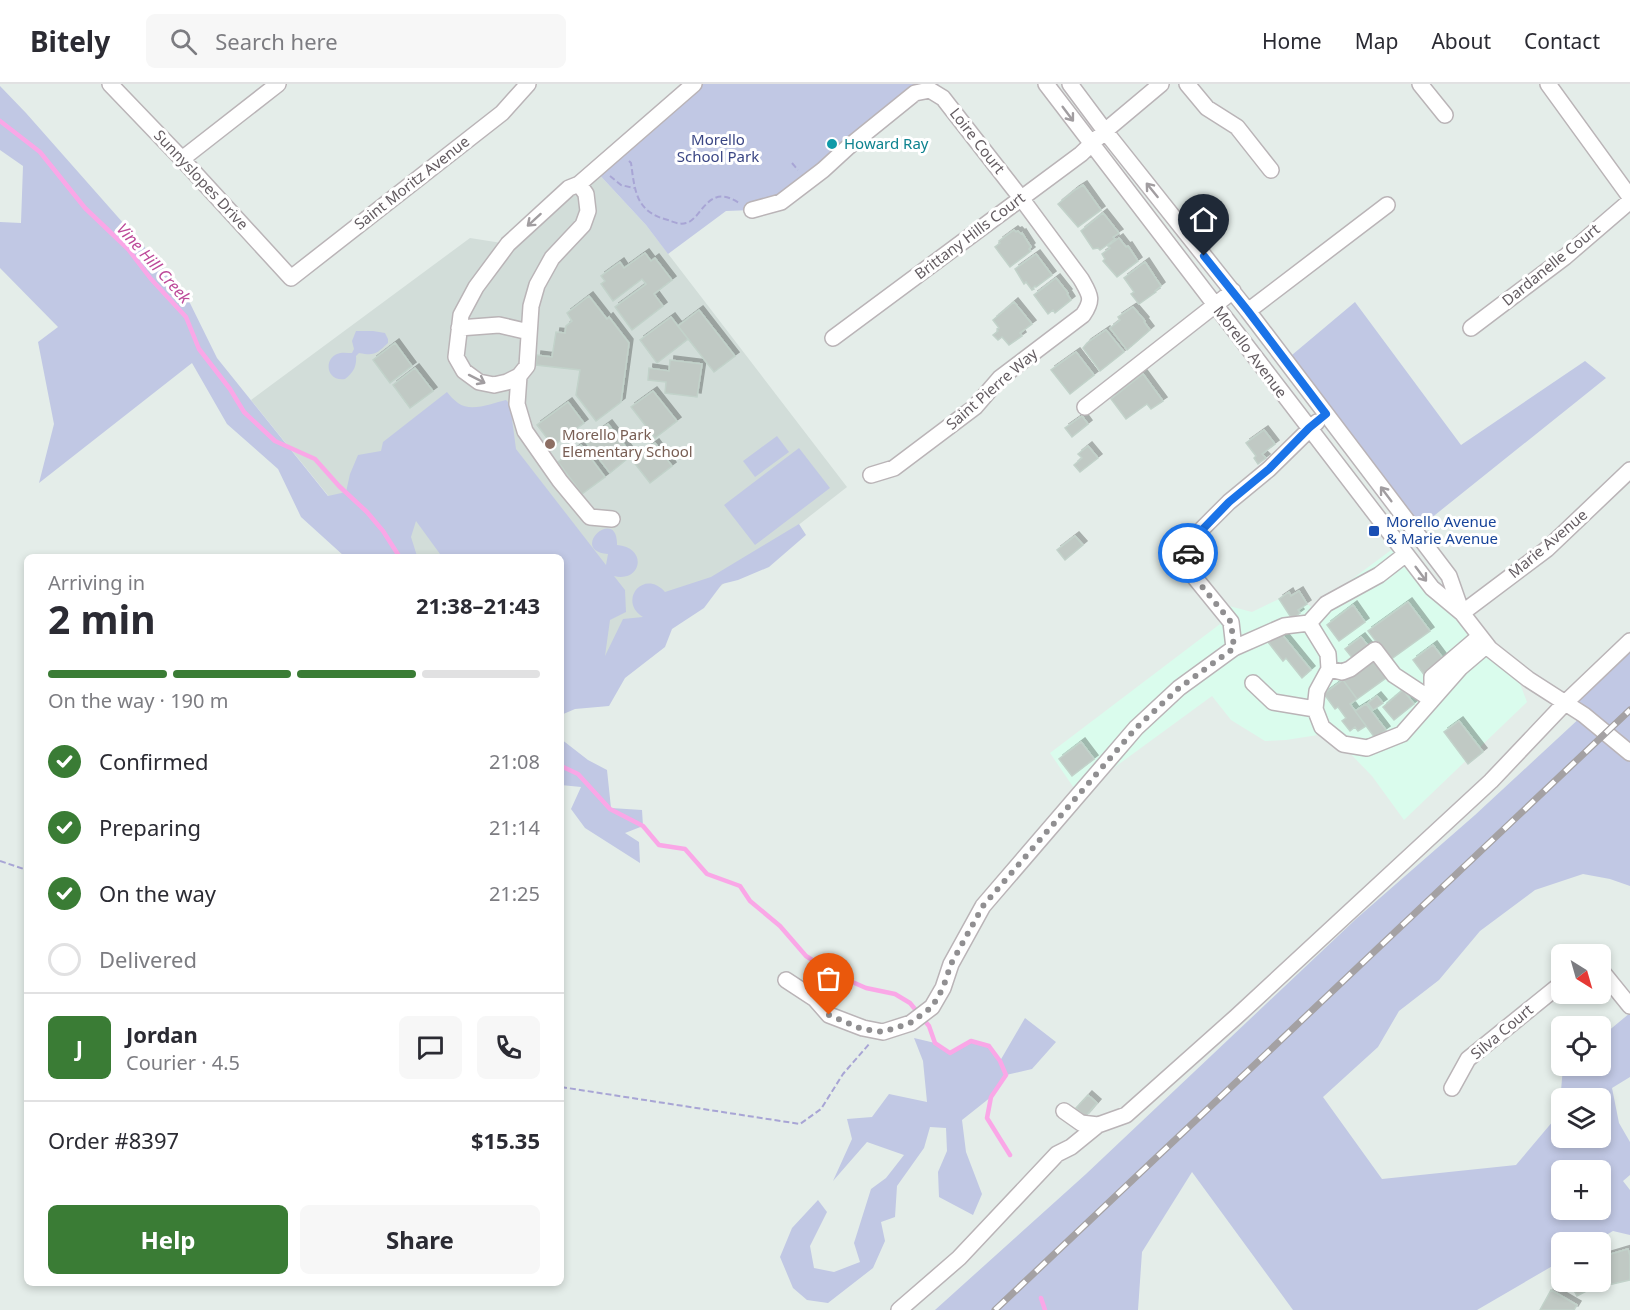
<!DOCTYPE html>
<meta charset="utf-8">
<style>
body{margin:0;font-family:"Noto Sans",sans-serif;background:#f7f7f7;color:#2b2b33;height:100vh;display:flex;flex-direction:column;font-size:22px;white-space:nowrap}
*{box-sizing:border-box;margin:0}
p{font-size:20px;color:#7c7c81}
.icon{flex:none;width:33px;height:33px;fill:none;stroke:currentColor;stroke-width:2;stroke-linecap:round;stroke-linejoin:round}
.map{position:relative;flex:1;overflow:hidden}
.sheet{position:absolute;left:24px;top:470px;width:540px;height:732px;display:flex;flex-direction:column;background:#fff;border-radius:9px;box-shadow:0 3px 9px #0003}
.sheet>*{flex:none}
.needle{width:39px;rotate:143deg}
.controls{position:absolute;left:1551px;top:860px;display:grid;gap:12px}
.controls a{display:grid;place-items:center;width:60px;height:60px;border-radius:9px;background:#fff;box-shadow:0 3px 9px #0003;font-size:30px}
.pin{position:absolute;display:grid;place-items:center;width:51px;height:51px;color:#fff;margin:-62px -26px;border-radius:50% 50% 50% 0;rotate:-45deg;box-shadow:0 0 6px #0007}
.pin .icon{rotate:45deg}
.courier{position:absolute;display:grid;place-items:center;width:60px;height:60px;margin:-30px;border:4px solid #1a73e8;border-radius:50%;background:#fff;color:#222;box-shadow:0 2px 8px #0007}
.overview em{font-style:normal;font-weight:700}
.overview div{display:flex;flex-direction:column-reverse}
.overview{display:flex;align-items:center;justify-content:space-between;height:102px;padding:0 24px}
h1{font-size:39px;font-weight:700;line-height:45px}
.bar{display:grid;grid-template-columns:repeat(4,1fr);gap:9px 6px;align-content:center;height:72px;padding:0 24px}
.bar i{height:8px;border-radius:4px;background:#e1e1e2}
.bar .on{background:#3a7c35}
.bar p{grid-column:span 4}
.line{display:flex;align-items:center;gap:15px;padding:0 24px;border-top:2px solid #e1e1e2}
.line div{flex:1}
.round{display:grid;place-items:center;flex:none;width:63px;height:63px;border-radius:9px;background:#f7f7f7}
ol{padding:0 24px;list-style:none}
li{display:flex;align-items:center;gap:18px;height:66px}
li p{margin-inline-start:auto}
li .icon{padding:6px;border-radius:50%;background:#3a7c35;color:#fff;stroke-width:4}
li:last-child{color:#7c7c81}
li i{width:33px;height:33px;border:3px solid #e1e1e2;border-radius:50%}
.action{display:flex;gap:12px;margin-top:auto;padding:12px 24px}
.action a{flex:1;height:69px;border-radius:9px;background:#3a7c35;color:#fff;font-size:24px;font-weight:700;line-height:69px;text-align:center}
.action a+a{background:#f7f7f7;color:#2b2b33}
header{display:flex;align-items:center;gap:36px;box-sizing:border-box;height:84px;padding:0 30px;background:#fff;border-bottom:2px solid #e1e1e2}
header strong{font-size:28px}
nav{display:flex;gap:33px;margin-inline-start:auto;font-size:21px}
.search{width:420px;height:54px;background:#f7f7f7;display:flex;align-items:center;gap:15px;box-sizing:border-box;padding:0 21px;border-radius:9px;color:#7c7c81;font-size:22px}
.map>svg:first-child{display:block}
.commercial{fill:#dafced}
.education{fill:#d2ddd9}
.green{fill:#c1c8e4;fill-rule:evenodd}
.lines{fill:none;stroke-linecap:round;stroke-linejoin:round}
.stream{stroke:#faa7e7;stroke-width:4.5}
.building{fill:#c0c9c4;stroke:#c2d2ca;stroke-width:1.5;filter:url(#shadow)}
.minor-casing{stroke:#bab4b7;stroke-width:18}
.path{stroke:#a8a5d5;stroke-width:2;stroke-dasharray:6 3;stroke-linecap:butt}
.minor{stroke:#fff;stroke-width:15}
.rail-casing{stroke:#a4a1a3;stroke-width:7}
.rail{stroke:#fff;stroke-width:4.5;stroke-dasharray:14;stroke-linecap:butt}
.oneway{stroke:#a19da0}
.done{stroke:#908f91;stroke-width:6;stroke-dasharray:0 10.8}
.route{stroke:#1a73e8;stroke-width:8}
.culture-dot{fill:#0f9aa8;stroke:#fff;stroke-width:2}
.education-dot{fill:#8d6e63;stroke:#fff;stroke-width:2}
.transit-dot{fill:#1a4fb4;stroke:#fff;stroke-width:2}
.labels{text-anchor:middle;stroke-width:6;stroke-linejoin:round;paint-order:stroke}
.park-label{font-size:15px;fill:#3a4684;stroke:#fff}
.street-label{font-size:15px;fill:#635c61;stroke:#fff}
.culture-label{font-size:15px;fill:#0d838f;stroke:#fff;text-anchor:start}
.education-label{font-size:15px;fill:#785e54;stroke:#fff;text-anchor:start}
.transit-label{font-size:15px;fill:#164399;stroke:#fff;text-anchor:start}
.water-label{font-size:16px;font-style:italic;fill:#bd4a9a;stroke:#fff}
</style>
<header>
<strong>Bitely</strong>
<div class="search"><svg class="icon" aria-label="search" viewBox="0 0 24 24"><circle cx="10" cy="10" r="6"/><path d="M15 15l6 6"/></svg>Search here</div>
<nav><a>Home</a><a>Map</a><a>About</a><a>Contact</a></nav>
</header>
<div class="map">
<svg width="1630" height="1226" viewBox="0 0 1630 1226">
<defs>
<filter id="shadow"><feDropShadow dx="4" dy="-4" stdDeviation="0" flood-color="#0004"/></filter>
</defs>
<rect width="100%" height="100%" fill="#e4ede9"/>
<path class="commercial" d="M1398 461 1514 584 1527 618 1404 736 1372 692 1341 660 1318 651 1286 656 1265 657 1231 636 1212 612 1078 710 1050 669 1220 540 1217 527 1225 521 1252 528 1279 515 1289 508 1292 512 1299 507 1307 520 1313 524Z"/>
<path class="education" d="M595 86 646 141 847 403 602 595 561 472H377L251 316 470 154 508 160Z"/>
<path class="green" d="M694 0H939L823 86 752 126 726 127 668 170 646 141 595 86Z
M0 2 26 29 185 209 217 274 328 412 346 408 350 390 358 371 381 367 383 358 447 308C450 312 454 316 458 319 471 329 492 319 506 316L510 320 516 365 606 481 608 470C567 466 618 421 617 461 648 463 642 499 614 492L625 506 626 528 610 536 605 572 623 535 643 533C617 517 644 484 665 508L711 493 799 440 806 451 769 483 738 496 722 500 704 524 672 545 665 563 625 594 609 622 575 625 561 631V472H344L301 433 278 385 227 340 192 279 39 399 54 340 38 258 58 243 0 184V138L21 139 23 82 0 66ZM416 437 440 470 417 472 411 453Z
M1355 218 1461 361 1585 277 1606 294 1415 447 1286 276Z
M356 247H373L385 249 388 255V259C376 270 375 272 359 269L356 272C357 282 353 289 345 295 327 298 323 276 337 270 341 268 347 269 352 269L354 265 352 257Z
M777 352 789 368 755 393 743 377Z
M799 364 830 404 755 461 724 421Z
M1630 557V802L1610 795 1583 790 1535 806 1480 847 1439 896 1399 927 1378 963 1323 1013 1382 1095 1516 1081 1559 1030 1563 983 1565 981H1600L1601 953 1630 929V993L1612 1004 1619 1039 1630 1058V1091L1623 1097 1630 1106V1151L1613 1147 1594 1158H1562L1561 1177 1477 1226H1293L1192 1088 1142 1168 1138 1226H935L1086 1090 1357 834 1475 731 1583 631 1565 619ZM1562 1014H1600V1053H1562ZM1562 1086H1600V1125H1562Z
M561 655 588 676 607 686 611 724 642 726 643 742 625 749 639 758 640 779 585 744 571 725 581 703 561 701Z
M1025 934 1056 958 1032 985 1006 991 991 1013 962 1036 966 1068 982 1110 973 1131 939 1113 938 1088 947 1067 946 1044 930 1043 924 1064 897 1102 895 1133 881 1138 885 1157 873 1184 828 1219 807 1216 793 1204 780 1173 792 1144 818 1116 827 1128 810 1162 814 1184 834 1188 860 1178 854 1159 871 1105 886 1094 904 1071 867 1058 833 1097 852 1055 847 1035 872 1033 889 1010 927 1018 923 977 914 954 935 959 950 968 971 957 989 962 1000 977Z"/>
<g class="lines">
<path class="stream" d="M0 37 40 68 85 124 128 165 151 195 186 233 199 265 230 305 244 328 275 357 315 375 339 402 367 428 383 447 399 472
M561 682 578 690 610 725 643 742 659 761 685 765 707 790 740 802 750 817 780 842 806 872 834 890 866 904 895 910 910 919 929 942 935 959 950 969 971 957 989 962 1000 977 1006 991 991 1013 987 1034 1010 1071
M1041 1214 1045 1226"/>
</g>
<path class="building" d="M1083 101 1101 126 1078 143 1058 120 1075 106Z
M1103 129 1119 149 1113 153 1115 155 1103 164 1100 166 1098 164 1093 165 1081 147Z
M1014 146 1016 148 1018 147 1021 150 1022 149 1031 163 1029 165 1031 167 1010 183 995 163 1000 159 999 157Z
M1119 154 1126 163 1128 162 1138 177 1117 193 1103 177 1105 175 1102 170 1110 164 1108 162Z
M645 169 651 177 655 174 672 196 654 210 663 222 632 246 615 223 646 200 642 195 613 217 601 200 605 197 601 192 620 178 624 184Z
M1036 170 1052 191 1036 203 1035 202 1033 204 1034 205 1032 206 1026 198 1024 200 1015 185Z
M1145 178 1161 202 1155 207 1156 208 1139 220 1131 210 1134 208 1124 194Z
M1056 194 1068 209 1067 210 1071 216 1055 229 1053 226 1048 230 1034 211Z
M589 212 607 235 609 233 629 259 621 318 596 337 576 311 580 286 536 281 537 271 552 273 556 248 565 249 566 242 572 237 567 229Z
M1014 218 1032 240 1020 249 1022 252 1009 261 1002 253 998 256 993 251 998 247 997 245 999 244 993 236Z
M1133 223 1145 237 1144 238 1150 246 1127 266 1110 244 1120 236 1118 233Z
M699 226 735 272 714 288 678 242Z
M671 233 688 255 657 279 640 256Z
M1106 246 1124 268 1100 287 1083 264 1087 259Z
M395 259 412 282 390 299 373 276Z
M1076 268 1094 291 1070 310 1051 286Z
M670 276 702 280 697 313 665 309 666 298 648 296 649 284 669 287Z
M415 284 433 307 410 324 393 301Z
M1143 290 1163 317 1151 325 1147 320 1126 335 1111 315Z
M653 307 677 337 655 354 631 323Z
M568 318 584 339 553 362 537 341Z
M1082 332 1088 340 1072 353 1065 344Z
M608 340 632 371 610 389 585 357Z
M1264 346 1275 360 1262 370 1266 374 1258 380 1254 374 1256 372 1246 359Z
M655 359 672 382 650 399 632 376Z
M581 361 605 393 582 410 558 378Z
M1088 362 1098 374 1080 388 1074 381 1082 374 1078 370Z
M1075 452 1083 461 1065 476 1057 466Z
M1299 507 1307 520 1298 526 1300 529 1292 535 1279 515 1289 508 1291 512Z
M1408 518 1430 547 1390 576 1368 547Z
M1353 521 1365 538 1339 557 1327 541Z
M1280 548 1311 586 1302 594 1286 574 1283 577 1268 558Z
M1361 553 1370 564 1354 576 1345 565Z
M1433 561 1445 577 1425 592 1413 576Z
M1372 575 1386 594 1357 615 1343 596Z
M1343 596 1357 615 1350 620 1366 642 1358 647 1355 643 1350 647 1342 637 1346 634 1338 623 1335 625 1324 610Z
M1403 606 1414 620 1394 636 1383 623Z
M1377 612 1383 619 1373 626 1368 619Z
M1366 620 1386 646 1375 654 1355 627Z
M1459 637 1483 668 1468 680 1444 648Z
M1081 658 1094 675 1072 692 1059 675Z
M1088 1011 1097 1019 1085 1033 1076 1024Z
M1628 1165 1630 1172V1196L1608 1201 1601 1173Z
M1573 1197H1599L1600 1200 1577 1212 1570 1199Z
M1551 1206 1577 1221 1574 1226H1540Z"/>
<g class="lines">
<defs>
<path id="minor" d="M110 0 182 75 291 194 502 29 528 0
M1046 0 1432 504 1462 529 1490 565 1528 595 1584 631 1630 669
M1070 0 1105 47 1248 227 1449 492 1462 529
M1187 0 1207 24 1237 43 1271 86
M1420 0 1445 31
M1548 0 1630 113
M182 75 278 0
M579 100 586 110 588 127 583 141 552 174 537 201 531 222 527 282 519 292 507 298 494 301 479 298 464 287 456 273 461 231 476 203 508 160 569 104 579 100 694 0
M752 126 781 118 823 86 847 64 915 9 930 6 943 14 1021 114 1081 195C1090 211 1094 215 1083 231L1000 294 975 323 894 384 871 391
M1248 227 1387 121
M459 244 499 241 529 248
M1471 244 1565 173 1630 117
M833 254 1081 70 1105 47 1161 0
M519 292 517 320 525 347 560 397 590 433 612 435
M1085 323 1233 207
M1462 529 1547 465 1630 386
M1309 539 1328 570 1329 585 1317 607 1315 625 1322 643 1343 660 1367 664 1402 650 1460 584 1487 561
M1234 564 1231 538 1187 484 1188 467 1201 446 1229 418 1269 385 1317 338
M1329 585 1342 588 1350 585 1375 566 1394 591 1432 616
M1253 599 1273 618 1315 625
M1432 616V593L1480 552
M1600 885 1630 922
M786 896 815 915 829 931 863 944 883 948 911 939 932 923 943 904 951 880 983 822 1136 644 1179 604 1234 564 1284 542 1309 539 1326 520 1379 491 1406 470
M1452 1004 1468 975 1562 899
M1064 1027 1081 1039 1098 1041 1126 1031 1236 933 1491 697 1565 619 1630 557
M899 1226 959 1174 1057 1070 1071 1063 1098 1041"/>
</defs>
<use href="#minor" class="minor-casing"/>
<path class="path" d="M629 77 631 79C635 108 636 128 668 136 673 138 680 141 686 139 691 138 694 134 697 131 710 114 719 106 739 119
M792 79 798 86
M610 92 621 101 634 104
M0 777 27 786
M561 1003 800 1040 821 1025 843 990 870 959"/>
<use href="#minor" class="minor"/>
<defs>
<path id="rail" d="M995 1226 1630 626"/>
</defs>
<use href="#rail" class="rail-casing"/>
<use href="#rail" class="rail"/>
</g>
<defs><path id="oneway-shaft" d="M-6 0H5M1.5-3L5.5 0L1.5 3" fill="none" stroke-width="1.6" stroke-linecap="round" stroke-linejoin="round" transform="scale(1.5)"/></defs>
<g class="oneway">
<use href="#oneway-shaft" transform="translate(1068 30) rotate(53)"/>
<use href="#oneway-shaft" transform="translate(1152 106) rotate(-129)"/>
<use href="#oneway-shaft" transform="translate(534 136) rotate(138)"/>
<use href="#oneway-shaft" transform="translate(477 295) rotate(27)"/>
<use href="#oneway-shaft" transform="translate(1386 410) rotate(-127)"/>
<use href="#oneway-shaft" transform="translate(1421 490) rotate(53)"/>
</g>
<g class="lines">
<path class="done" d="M829 931 862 945 883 948 910 939 932 923 943 904 951 880 983 822 1136 644 1179 604 1234 564 1231 538 1187 484 1188 469"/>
<path class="route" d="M1188 469V467L1202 446 1229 418 1269 385 1309 344 1326 330 1248 227 1204 172"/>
</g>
<circle class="culture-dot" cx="832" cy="60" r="6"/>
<circle class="education-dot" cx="550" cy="360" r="6"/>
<rect class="transit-dot" x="1368" y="441" width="12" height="12" rx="3"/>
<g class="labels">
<g class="park-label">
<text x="718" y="61">Morello<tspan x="718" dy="17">School Park</tspan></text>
</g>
<g class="street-label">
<text transform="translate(977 57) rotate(52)" y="5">Loire Court</text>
<text transform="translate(201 96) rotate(47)" y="5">Sunnyslopes Drive</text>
<text transform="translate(412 99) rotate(-38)" y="5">Saint Moritz Avenue</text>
<text transform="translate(970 152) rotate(-37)" y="5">Brittany Hills Court</text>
<text transform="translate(1551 181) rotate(-39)" y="5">Dardanelle Court</text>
<text transform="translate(1250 268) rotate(53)" y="5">Morello Avenue</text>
<text transform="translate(992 305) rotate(-41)" y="5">Saint Pierre Way</text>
<text transform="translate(1548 460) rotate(-40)" y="5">Marie Avenue</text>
<text transform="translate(1502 948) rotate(-40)" y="5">Silva Court</text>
</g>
<g class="culture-label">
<text x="844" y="65">Howard Ray</text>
</g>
<g class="education-label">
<text x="562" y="356">Morello Park<tspan x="562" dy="17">Elementary School</tspan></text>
</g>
<g class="transit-label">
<text x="1386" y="443">Morello Avenue<tspan x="1386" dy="17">&amp; Marie Avenue</tspan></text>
</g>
<g class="water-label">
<text transform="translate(154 179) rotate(48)" y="6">Vine Hill Creek</text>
</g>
</g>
</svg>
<div class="controls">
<a><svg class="needle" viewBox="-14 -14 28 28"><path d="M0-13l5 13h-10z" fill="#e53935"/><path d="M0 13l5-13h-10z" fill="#7c7c81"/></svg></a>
<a><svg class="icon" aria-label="locate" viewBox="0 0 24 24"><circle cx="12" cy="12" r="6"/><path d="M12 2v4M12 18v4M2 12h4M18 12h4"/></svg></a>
<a><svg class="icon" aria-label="layers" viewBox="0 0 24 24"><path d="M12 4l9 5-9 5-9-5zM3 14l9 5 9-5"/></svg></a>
<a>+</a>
<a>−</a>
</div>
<div class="pin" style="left:829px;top:931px;background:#ea580c"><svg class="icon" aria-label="bag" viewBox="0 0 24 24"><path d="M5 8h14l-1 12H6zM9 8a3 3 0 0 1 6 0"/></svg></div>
<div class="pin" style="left:1204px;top:172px;background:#1f2937"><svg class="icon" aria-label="home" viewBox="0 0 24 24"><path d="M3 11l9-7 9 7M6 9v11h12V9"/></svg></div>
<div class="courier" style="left:1188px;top:469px"><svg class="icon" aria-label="car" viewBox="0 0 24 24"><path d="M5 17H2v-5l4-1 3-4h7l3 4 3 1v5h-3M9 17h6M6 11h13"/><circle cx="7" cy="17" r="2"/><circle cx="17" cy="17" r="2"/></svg></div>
<section class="sheet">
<div class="overview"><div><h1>2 min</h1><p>Arriving in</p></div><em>21:38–21:43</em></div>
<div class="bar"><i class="on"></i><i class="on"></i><i class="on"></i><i></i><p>On the way · 190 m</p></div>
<ol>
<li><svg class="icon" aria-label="check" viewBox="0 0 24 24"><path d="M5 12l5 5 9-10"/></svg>Confirmed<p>21:08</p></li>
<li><svg class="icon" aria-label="check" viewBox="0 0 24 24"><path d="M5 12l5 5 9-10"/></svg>Preparing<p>21:14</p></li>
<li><svg class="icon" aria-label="check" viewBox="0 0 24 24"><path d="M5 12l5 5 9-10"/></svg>On the way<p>21:25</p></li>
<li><i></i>Delivered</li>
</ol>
<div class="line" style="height:108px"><b class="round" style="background:#3a7c35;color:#fff">J</b><div><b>Jordan</b><p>Courier · 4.5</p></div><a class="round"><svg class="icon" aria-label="chat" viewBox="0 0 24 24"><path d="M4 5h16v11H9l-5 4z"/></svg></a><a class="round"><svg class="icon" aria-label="phone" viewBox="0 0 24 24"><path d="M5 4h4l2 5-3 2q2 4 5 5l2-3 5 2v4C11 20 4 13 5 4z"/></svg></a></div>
<div class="line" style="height:78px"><div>Order #8397</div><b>$15.35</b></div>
<div class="action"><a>Help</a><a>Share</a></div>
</section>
</div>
